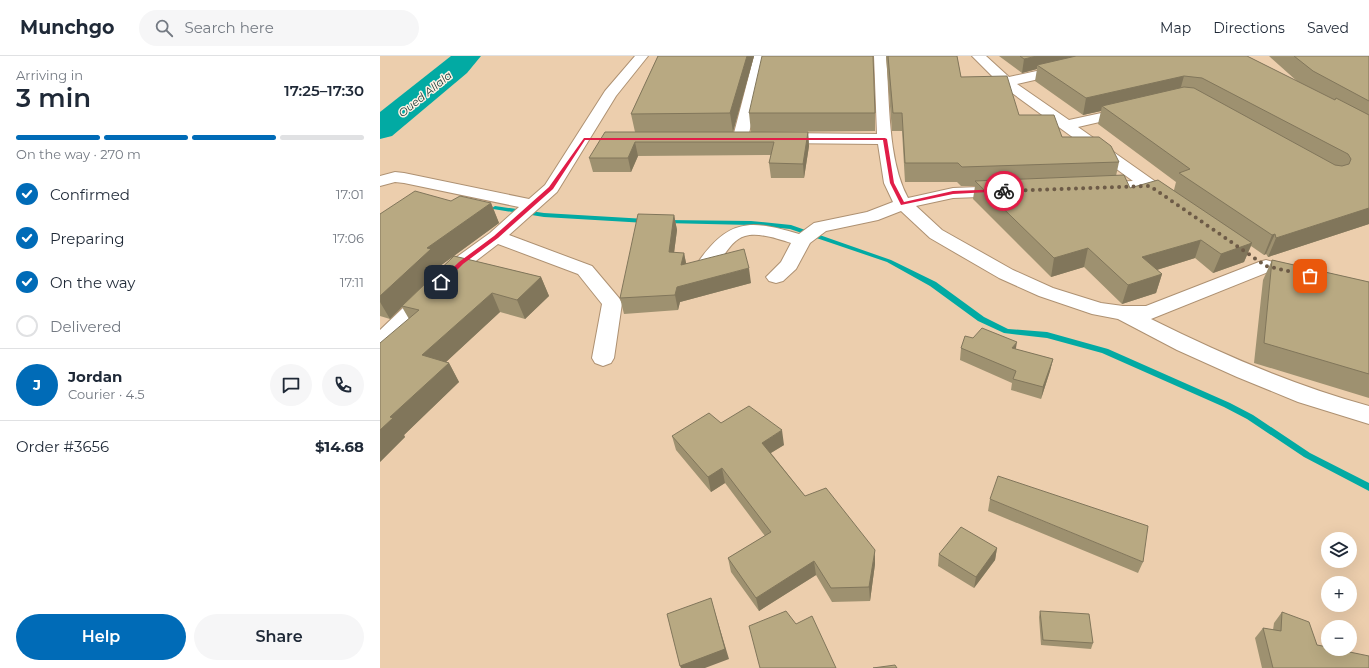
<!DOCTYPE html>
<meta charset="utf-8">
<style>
body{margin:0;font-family:Montserrat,sans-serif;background:#f6f6f7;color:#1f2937;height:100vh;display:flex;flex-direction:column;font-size:15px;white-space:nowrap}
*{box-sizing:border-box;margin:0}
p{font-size:13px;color:#747a83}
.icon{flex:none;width:22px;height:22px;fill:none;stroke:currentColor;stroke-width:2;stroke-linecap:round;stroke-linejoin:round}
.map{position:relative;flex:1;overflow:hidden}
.sheet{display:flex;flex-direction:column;background:#fff;width:380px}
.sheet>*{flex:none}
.controls{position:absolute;left:941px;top:476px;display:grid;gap:8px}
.controls a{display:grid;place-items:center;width:36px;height:36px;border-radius:50%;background:#fff;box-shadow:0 4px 16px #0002;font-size:20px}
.pin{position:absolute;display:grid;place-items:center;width:34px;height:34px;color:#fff;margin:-17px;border-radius:8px;box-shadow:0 2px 6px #0006}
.courier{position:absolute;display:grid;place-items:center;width:40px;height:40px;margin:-20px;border:3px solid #e11d48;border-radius:50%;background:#fff;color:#222;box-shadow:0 1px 5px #0007}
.overview em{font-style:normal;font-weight:600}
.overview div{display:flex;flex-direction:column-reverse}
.overview{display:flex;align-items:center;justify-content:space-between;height:68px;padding:0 16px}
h1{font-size:26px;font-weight:600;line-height:30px}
.bar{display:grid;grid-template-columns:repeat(4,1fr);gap:6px 4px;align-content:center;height:48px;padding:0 16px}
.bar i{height:5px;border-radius:3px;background:#e0e1e3}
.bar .on{background:#006bb7}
.bar p{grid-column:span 4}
.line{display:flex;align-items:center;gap:10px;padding:0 16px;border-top:1px solid #e0e1e3}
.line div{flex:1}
.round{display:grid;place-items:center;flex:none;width:42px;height:42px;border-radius:21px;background:#f6f6f7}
ol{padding:0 16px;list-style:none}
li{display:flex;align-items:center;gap:12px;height:44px}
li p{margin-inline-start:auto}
li .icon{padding:4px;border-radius:50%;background:#006bb7;color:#fff;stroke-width:4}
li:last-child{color:#747a83}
li i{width:22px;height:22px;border:2px solid #e0e1e3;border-radius:50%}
.action{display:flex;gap:8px;margin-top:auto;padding:8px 16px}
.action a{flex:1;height:46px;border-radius:24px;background:#006bb7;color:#fff;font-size:16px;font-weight:600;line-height:46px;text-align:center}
.action a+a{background:#f6f6f7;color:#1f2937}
header{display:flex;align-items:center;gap:24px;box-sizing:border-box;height:56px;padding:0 20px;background:#fff;border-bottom:1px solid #e0e1e3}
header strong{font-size:19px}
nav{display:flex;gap:22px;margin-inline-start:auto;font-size:14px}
.search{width:280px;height:36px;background:#f6f6f7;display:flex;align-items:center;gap:10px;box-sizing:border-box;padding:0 14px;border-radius:22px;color:#747a83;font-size:15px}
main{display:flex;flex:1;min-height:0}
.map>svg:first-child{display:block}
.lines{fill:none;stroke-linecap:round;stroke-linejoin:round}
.stream{fill:#02aaa3;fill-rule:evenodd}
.river{fill:#02aaa3;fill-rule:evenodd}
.minor-casing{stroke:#ae9172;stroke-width:2}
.minor{fill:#fff;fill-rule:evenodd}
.wall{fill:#9e9170;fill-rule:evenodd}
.shaded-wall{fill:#81765b}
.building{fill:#b8a982;stroke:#81765b}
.route{fill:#e11d48}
.done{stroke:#6d5b47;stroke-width:4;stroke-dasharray:0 7.2}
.labels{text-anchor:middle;stroke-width:3;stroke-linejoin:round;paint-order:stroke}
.far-water-label{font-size:11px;font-style:italic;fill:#1d3a37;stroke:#fff2e5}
</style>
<header>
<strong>Munchgo</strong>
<div class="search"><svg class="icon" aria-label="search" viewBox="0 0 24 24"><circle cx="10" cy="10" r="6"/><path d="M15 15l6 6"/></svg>Search here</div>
<nav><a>Map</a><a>Directions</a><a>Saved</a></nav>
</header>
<main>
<section class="sheet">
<div class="overview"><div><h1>3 min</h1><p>Arriving in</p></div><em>17:25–17:30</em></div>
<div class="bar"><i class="on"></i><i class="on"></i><i class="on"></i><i></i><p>On the way · 270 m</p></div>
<ol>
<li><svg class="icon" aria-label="check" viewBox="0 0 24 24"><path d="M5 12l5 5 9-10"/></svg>Confirmed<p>17:01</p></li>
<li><svg class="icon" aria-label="check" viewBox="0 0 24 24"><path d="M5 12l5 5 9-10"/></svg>Preparing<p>17:06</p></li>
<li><svg class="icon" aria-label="check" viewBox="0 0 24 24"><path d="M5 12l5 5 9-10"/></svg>On the way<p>17:11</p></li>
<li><i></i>Delivered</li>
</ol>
<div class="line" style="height:72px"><b class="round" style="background:#006bb7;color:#fff">J</b><div><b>Jordan</b><p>Courier · 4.5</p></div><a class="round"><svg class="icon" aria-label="chat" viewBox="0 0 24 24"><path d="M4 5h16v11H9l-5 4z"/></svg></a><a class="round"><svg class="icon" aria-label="phone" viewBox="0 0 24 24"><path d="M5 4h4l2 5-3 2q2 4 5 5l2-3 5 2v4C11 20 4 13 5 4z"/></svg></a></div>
<div class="line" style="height:52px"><div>Order #3656</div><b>$14.68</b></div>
<div class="action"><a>Help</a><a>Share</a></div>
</section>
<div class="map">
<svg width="989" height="612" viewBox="0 0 989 612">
<rect width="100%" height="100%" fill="#eccead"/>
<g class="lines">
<path class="stream" d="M115 150 164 157 266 163 269 165 266 167 164 161 113 153 112 152Z
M286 164 371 165 411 169 511 204 556 226 604 261 628 273 667 276 728 293 850 347 873 359 930 397 989 427V435L924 401 867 363 844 351 722 297 667 282 624 277 598 265 550 230 507 206 410 173 371 169 284 167V165Z"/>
<path class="river" d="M71 0H101L87 17 12 80 0 83V56Z"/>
<defs>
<path id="minor" d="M255 0H268L236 40 177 136 129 179 212 210 239 242 242 247 234 302 231 307 223 310 215 307 212 302 222 248 198 218 118 188 88 211 8 291 0 293V274L74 203 110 177 139 151 24 127 15 126 0 130V120L15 116 24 117 149 143 165 129 225 35Z
M374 0H386L368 82 365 85H333L330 82 333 79 354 77Z
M494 0H506C510 44 507 103 528 142L573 132 625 130 631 131 633 135 631 139 625 140 573 142 536 150 562 174 633 214 673 232 721 247 743 250H766L879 206 886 204 893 206 896 210 893 214 771 263C841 298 913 329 989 350V368L918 346 857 321 797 294 738 263 712 258 659 240 619 222 550 182 521 155 498 164 446 175 430 187 416 213 403 225 396 227 389 225 386 221 401 206 411 187C398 183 379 176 365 180 344 186 341 219 319 213L316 209C348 163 368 163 419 178L434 167 487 156 513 146 504 127 498 88 397 87 392 85 389 82 392 79 397 77 497 78Z
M592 0H606L629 21 725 0H748L742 4 637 28 689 64 749 51 754 52 756 55 754 58 698 71 776 126 778 130 776 134 719 136 713 135 711 131 713 127 753 125 621 29Z"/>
</defs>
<use href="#minor" class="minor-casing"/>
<use href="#minor" class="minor"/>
</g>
<path class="wall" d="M278 0H374L353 76H307H428L429 90 424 122H391L389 107 391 99 258 100 251 116H213L209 102 255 76 251 58Z
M506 0H577L581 21 639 59 682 81 739 106 736 120 750 132 794 134 796 126 718 68 721 55 703 59 655 25 657 13 642 17 619 0H867L918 26 889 0H989V168L888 201 886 198 884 199 871 190 864 206 833 217 815 202 777 214 782 218 776 237 742 248 704 211 671 221 593 143 595 130H581L577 126H525L522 75H512Z
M369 57H495V75L371 76Z
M111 147 119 167 74 200 161 221 169 240 145 263 120 256 66 306 69 307 79 326 24 379 25 381 0 406 29 263 22 251 10 263 0 260V158ZM74 200 61 212 60 210Z
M294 159 297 174 294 197H304L306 207 371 227 300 246 298 254 244 258 240 242Z
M892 204 989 226V342L874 307 883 224Z
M581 292 635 293 673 303 670 315 661 343 631 334 632 327 580 304Z
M341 367 404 389 391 397 425 440 495 508 490 545 452 546 436 519 379 555 351 516 348 502 385 480 345 427 331 436 296 394 292 380Z
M610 443 763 506 758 517 608 455Z
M617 492 615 504 594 532 558 510 559 498Z
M660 555 713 587 711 593 661 589 659 561Z
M902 556 937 589 989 612H882L875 582 883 572 893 574 894 567Z"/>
<path class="shaded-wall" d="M367 0H374L353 76 350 57Z
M657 0H708L657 9V13L642 17 644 3Z
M804 20 799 38 722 50 721 55 703 59 706 42Z
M428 76 429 90 424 122 423 108Z
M255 86 258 100 251 116 248 102Z
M111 147 119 167 60 210 61 213 22 250V251L10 263 0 246V240L47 192Z
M989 152V168L888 201 896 182Z
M294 159 297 174 292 212 289 196Z
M895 178 886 198 884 199 892 179Z
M821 184 815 202 757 220 762 201Z
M872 187 864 206 833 217 841 198Z
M708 192 704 211 671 221 674 202Z
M304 197 307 212 301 209Z
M369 212 371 227 300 246 298 254 295 239 297 231Z
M782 218 776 237 742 248 748 229Z
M161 221 169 240 145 263 137 244Z
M112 237 120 256 53 318 42 299Z
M637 286 635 298 632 292Z
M673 303 670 315 661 343 663 331Z
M69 307 79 326 24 379 25 381 0 406V374L10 361Z
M402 374 404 389 384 401 382 387Z
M342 412 345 427 331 436 328 421Z
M617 492 615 504 594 532 596 521Z
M495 494V508L490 545 489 531Z
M434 505 436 519 379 555 376 542Z
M334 553 349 603 325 612H301L300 610Z"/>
<path class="building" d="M278 0H367L350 57 251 58Z
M382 0H493L495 57H369Z
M508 0H577L581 21 627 20 639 59H674L682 81H719L731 90 739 106 582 111 578 107H525L522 57H513Z
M640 0H657L644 3Z
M696 0H867L955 44 956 42 989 59V152L896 182 895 178 892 179 799 117 810 113 722 50 804 31 814 32 955 109 962 110 969 108 971 103 968 98 822 22 804 20 706 42 657 9Z
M914 0H989V45L933 15Z
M225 76H428L423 108 389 107 394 86H255L248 102H209Z
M744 119 750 132 778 124 872 187 841 198 821 184 762 201 782 218 748 229 708 192 674 202 595 125Z
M35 135 71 145 80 140 111 147 47 192 51 193 0 240V158Z
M258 158 294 159 289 196 304 197 301 209 364 193 369 212 297 231 295 239 240 242Z
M74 200 161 221 137 244 112 237 42 299 69 307 10 361 13 362 0 374V287L39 254 22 250Z
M892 204 989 226V318L884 287Z
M602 272 637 286 632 292 673 303 663 331 633 323 636 315 581 292 585 280 593 282Z
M369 350 402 374 382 387 425 440 446 432 495 494 489 531 451 532 434 505 376 542 348 502 391 476 342 412 328 421 292 380 329 357 341 367Z
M618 420 768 470 763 506 610 443Z
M581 471 617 492 596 521 559 498Z
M331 542 345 593 300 610 287 558Z
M406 555 416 568 432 560 456 612H380L369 570Z
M660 555 709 558 713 587 663 584Z
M902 556 929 566 937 589 948 591V593H955L989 600V612H893L883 572 901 575Z
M515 609 517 612H493Z"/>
<path class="route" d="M204 82H505L507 83 514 127 524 146 573 135 624 133 627 135 573 138 521 149 510 127 503 84H205L173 133 118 182 83 208 63 228H59V225L79 206 114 180 169 131Z"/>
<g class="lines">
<path class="done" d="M624 135 770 130 886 210 930 220"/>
</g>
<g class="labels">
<g class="far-water-label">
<text transform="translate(45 38) rotate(-39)" y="4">Oued Allala</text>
</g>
</g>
</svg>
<div class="controls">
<a><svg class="icon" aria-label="layers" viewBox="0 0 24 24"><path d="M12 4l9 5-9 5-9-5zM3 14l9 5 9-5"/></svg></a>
<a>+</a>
<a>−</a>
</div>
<div class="pin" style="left:930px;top:220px;background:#ea580c"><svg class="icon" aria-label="bag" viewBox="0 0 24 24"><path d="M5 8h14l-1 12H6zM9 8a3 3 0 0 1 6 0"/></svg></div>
<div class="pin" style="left:61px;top:226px;background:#1f2937"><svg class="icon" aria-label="home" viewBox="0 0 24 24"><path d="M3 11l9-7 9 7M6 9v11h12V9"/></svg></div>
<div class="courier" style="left:624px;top:135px"><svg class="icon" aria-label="bike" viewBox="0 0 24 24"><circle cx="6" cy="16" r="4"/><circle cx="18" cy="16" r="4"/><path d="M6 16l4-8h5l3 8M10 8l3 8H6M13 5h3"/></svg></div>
</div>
</main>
